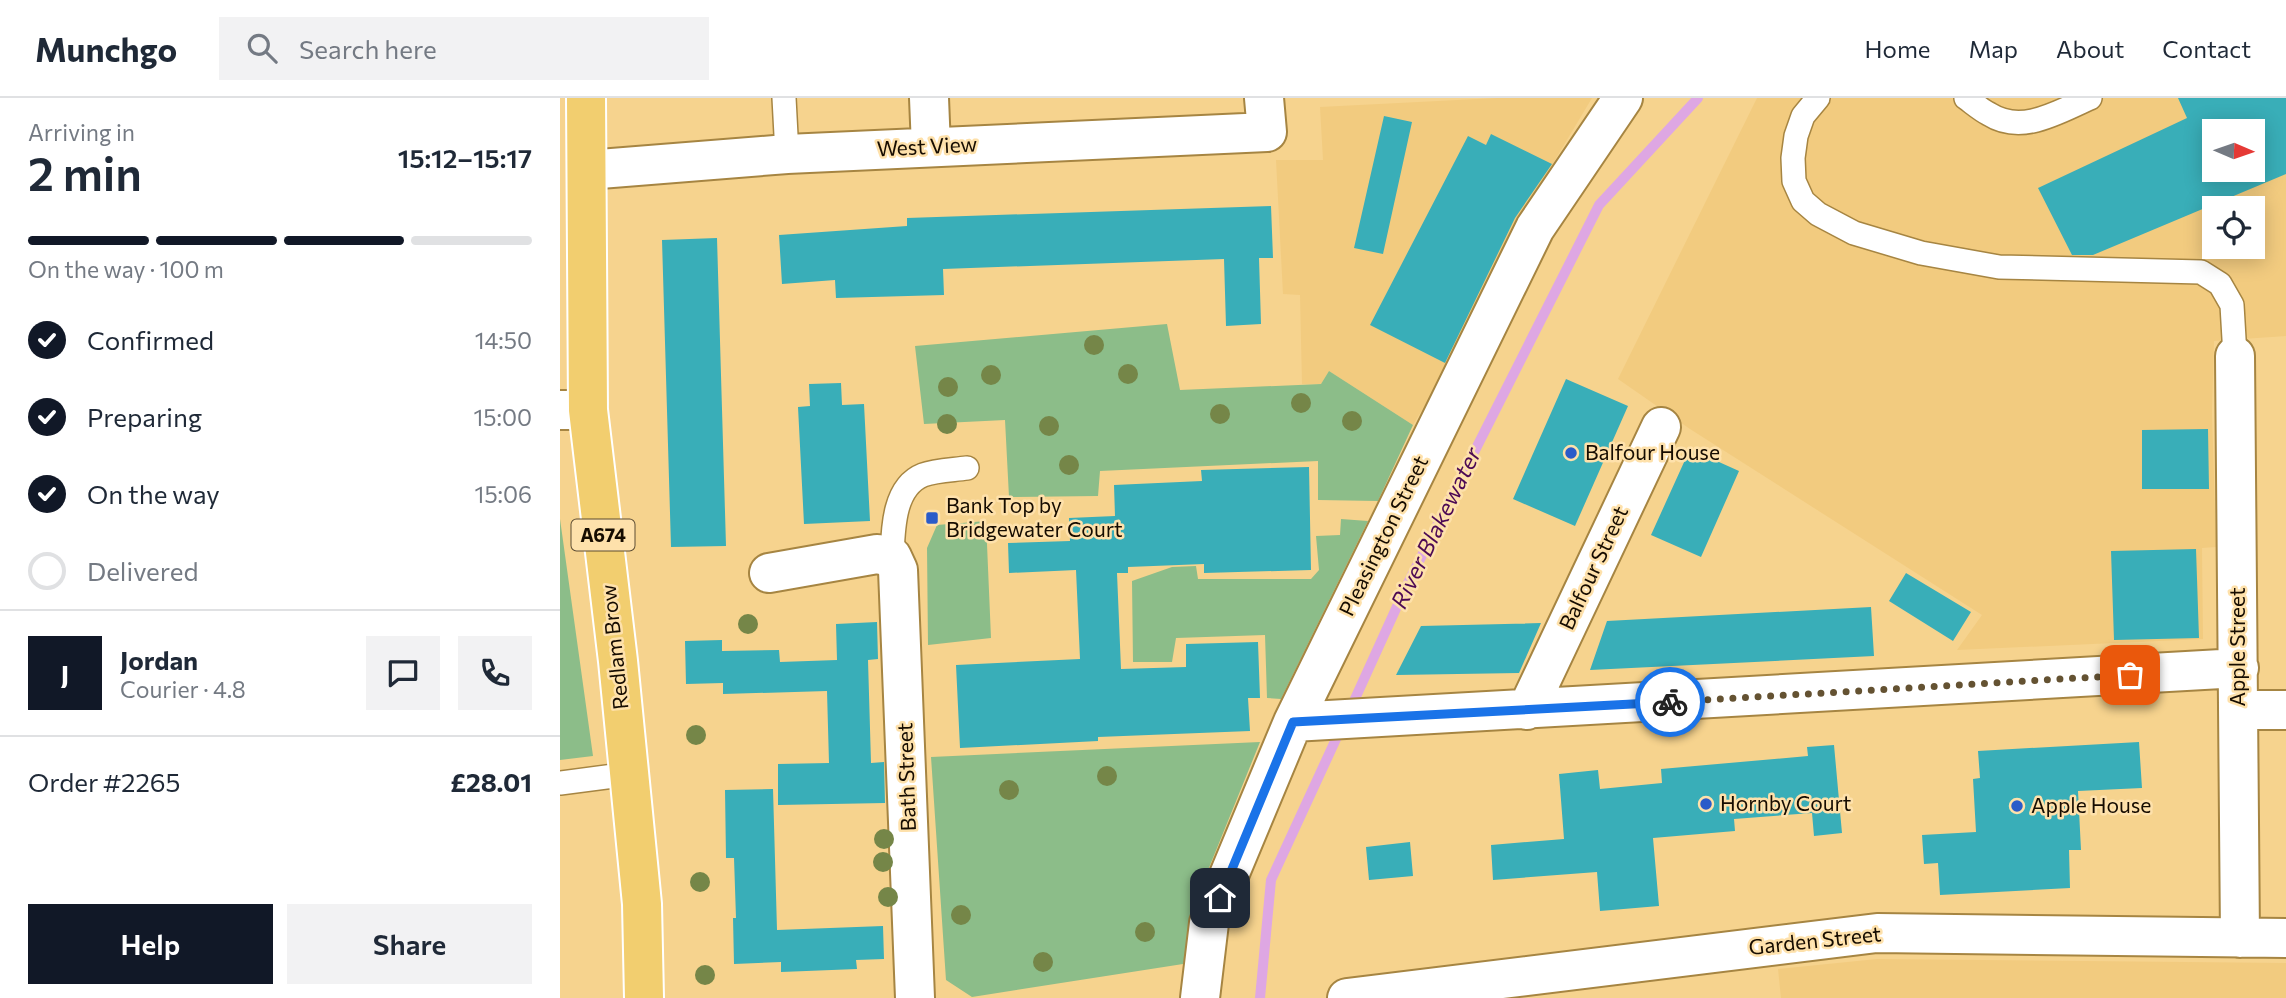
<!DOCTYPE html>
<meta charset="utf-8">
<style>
body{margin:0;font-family:Commissioner,sans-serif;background:#f2f2f3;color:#1f2937;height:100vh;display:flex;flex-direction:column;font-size:26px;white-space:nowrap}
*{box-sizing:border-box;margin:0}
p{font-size:23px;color:#747a83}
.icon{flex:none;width:38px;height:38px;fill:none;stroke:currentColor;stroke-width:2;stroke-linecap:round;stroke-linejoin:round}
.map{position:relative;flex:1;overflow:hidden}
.details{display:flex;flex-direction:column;background:#fff;width:560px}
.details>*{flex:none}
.needle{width:46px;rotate:92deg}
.buttons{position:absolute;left:1642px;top:21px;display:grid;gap:14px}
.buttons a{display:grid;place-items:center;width:63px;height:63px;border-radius:0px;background:#fff;box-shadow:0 4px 18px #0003;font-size:35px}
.pin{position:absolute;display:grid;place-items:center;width:60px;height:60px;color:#fff;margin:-30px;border-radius:14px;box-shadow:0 4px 10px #0006}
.courier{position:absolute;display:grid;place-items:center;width:70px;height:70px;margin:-35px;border:5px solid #1a73e8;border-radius:50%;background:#fff;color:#222;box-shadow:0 2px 9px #0007}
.head em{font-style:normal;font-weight:600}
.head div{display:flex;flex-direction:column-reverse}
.head{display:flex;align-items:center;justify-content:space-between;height:119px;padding:0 28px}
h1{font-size:46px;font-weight:600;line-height:52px}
.bar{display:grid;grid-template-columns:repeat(4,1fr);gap:10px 7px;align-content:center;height:84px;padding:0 28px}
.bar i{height:9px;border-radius:5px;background:#e0e1e3}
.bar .active{background:#111827}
.bar p{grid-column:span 4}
.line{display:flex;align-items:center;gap:18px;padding:0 28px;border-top:2px solid #e0e1e3}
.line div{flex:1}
.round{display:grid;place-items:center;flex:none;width:74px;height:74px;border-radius:0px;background:#f2f2f3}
ol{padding:0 28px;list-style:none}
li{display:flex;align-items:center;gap:21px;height:77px}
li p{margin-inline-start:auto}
li .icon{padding:7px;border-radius:50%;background:#111827;color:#fff;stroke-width:4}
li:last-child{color:#747a83}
li i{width:38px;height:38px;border:4px solid #e0e1e3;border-radius:50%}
.action{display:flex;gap:14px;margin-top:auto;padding:14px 28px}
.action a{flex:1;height:80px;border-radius:0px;background:#111827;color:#fff;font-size:28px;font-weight:600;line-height:80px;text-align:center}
.action a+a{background:#f2f2f3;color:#1f2937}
header{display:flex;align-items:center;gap:42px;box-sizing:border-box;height:98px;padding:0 35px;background:#fff;border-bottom:2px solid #e0e1e3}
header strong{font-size:33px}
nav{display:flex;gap:38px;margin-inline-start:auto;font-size:24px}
.search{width:490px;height:63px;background:#f2f2f3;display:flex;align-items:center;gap:18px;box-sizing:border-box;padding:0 24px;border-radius:0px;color:#747a83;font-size:26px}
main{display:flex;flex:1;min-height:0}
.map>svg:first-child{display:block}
.built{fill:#f2cb7f;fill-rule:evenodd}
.green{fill:#8cbd89}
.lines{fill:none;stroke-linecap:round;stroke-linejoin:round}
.stream{stroke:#dea7e3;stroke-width:10}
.building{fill:#39aeb8;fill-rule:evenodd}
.service-casing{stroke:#a68542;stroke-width:26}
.minor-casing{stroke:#a68542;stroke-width:42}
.primary-casing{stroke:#fff;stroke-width:42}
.service{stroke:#fff;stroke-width:23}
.minor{stroke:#fff;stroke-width:38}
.primary{stroke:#f2ce6f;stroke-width:38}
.tree{fill:#758648}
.done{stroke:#645232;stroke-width:7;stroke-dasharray:0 12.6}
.route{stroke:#1a73e8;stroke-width:9}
.poi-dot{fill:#2a5bc9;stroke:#fee1ab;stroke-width:2.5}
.labels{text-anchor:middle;stroke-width:5;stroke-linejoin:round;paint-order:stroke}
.shield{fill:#fee1ab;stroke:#5c4c33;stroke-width:2}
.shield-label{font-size:19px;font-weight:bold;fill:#160c00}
.street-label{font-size:21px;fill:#160c00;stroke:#fee1ab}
.poi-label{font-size:21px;fill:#160c00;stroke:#fee1ab;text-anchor:start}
.water-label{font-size:23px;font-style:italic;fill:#4c0954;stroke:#fee1ab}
</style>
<header>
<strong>Munchgo</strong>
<div class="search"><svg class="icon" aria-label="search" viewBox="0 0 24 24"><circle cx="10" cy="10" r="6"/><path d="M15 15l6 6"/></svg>Search here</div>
<nav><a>Home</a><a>Map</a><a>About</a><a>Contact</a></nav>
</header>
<main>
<section class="details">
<div class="head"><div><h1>2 min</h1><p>Arriving in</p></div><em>15:12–15:17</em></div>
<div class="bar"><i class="active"></i><i class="active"></i><i class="active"></i><i></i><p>On the way · 100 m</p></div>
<ol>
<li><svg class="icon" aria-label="check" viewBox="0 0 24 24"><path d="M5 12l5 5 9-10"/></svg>Confirmed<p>14:50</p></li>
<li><svg class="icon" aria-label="check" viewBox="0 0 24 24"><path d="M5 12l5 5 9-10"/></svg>Preparing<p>15:00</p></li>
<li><svg class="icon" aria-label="check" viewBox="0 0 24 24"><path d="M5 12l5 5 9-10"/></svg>On the way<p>15:06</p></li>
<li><i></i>Delivered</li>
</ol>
<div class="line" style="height:126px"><b class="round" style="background:#111827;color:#fff">J</b><div><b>Jordan</b><p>Courier · 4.8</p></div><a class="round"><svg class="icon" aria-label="chat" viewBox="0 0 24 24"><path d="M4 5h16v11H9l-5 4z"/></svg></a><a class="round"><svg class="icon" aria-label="phone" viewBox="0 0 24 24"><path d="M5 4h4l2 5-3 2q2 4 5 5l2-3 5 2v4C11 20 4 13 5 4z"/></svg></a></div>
<div class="line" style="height:91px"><div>Order #2265</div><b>£28.01</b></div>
<div class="action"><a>Help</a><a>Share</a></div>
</section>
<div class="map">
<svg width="1726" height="900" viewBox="0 0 1726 900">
<rect width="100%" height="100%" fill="#f6d38e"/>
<path class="built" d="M937 0H1032L992 67 889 267 853 327 769 273 761 286H742L740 197 723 196 716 62H763L760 9Z
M1197 0H1726V238L1654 243 1652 314 1656 449 1642 450 1643 541 1397 552 1422 517 1130 331 1058 281ZM1654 33H1692V72H1654ZM1654 110H1692V149H1654Z
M1317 861 1726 865V900H1221L1218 871Z"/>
<path class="green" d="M607 226 620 292 761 286 769 273 853 327 818 403 758 402V363L540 373 538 398 449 399 445 322 364 326 355 248Z
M0 421 33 658 0 662Z
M781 421 808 423 721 601 707 600 705 537 616 540 612 564H573L572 483 612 469 636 468 638 481H751L759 472 756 438 780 437Z
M426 423 431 540 368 547 367 450 377 427Z
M700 644 642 787 631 850 623 866 412 899 386 882 371 659Z"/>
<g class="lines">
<path class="stream" d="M789 614 844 493 1039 107 1138 0
M700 900 711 782 782 628"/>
</g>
<path class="building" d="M1618 0H1726V76L1533 157H1512L1478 90 1627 20ZM1654 33H1692V72H1654Z
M824 18 852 24 823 156 794 150Z
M931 36 992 66 955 120 885 265 810 227 908 38 926 47Z
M711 108 713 160H699L701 226 666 228 664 161 383 171 384 197 276 200 275 182 222 186 219 137 347 128V120Z
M157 140 166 448 111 449 102 142Z
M1006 281 1068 308 1015 428 953 401Z
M281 285 282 307 304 306 310 423 244 426 238 309 250 308 249 286Z
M1648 331 1649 391H1582V332Z
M1130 351 1179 373 1141 459 1091 437Z
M749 369 751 472 644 475V466L568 469V475H557L561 571 626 569V546L698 544 700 600H688L690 633 538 639V643L400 650 396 567 520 561 516 472 449 475 448 445 510 443 509 420 555 418 554 387 642 383 641 372Z
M1636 451 1639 540 1554 542 1551 453Z
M1346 475 1411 514 1393 543 1329 503Z
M1311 509 1314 558 1030 572 1047 523Z
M317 524 318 561 308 562 311 665 324 664 325 705 218 707V666L269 665 267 593 163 596V585L126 586 125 543 162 542V553L219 552 220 564 277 562 276 526Z
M981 525 959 575 836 577 861 528Z
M1579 644 1582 690 1518 693 1521 752H1509L1510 790 1380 797 1378 765 1364 766 1362 737 1416 734 1413 681 1420 680 1418 653Z
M1274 647 1282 735 1254 738 1252 715 1174 721 1175 733 1093 740 1099 808 1040 813 1037 774 933 782 931 747 1004 741 999 676 1038 672 1040 691 1102 685 1101 671 1248 658 1247 649Z
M213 691 217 832 323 828 324 861 296 862 297 871 221 874V864L174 866 173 820H176L174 760H166L165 692Z
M850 744 853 778 809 782 806 749Z"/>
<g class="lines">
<defs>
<path id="service" d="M224 0 227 56
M1258 0 1243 18 1236 38 1233 60 1234 83 1243 103 1258 116 1294 135 1361 155 1439 169 1641 174 1660 186 1672 207 1675 258
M1406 0C1413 5 1421 12 1429 16 1462 37 1498 14 1530 0
M332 459C333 433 333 389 363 377 376 372 393 372 407 370
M0 685 69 676"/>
<path id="minor" d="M369 0 371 49
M27 72 227 56 707 34 704 0
M1675 258 1680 840
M0 312H28
M209 475 317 456 332 459 338 472 355 900
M967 612 1101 329
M1678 612H1726
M733 624 1679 570
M640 900 649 825 733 624 975 130 1063 0
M787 900 1317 835 1726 840"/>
<path id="primary" d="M26 0 28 312 58 563 82 806 84 900"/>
</defs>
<use href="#service" class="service-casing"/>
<use href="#minor" class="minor-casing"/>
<use href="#primary" class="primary-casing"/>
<use href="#service" class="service"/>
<use href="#minor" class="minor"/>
<use href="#primary" class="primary"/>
</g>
<g class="tree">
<circle cx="534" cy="247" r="10"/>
<circle cx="568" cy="276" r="10"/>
<circle cx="431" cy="277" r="10"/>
<circle cx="388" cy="289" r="10"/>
<circle cx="741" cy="305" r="10"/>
<circle cx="660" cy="316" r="10"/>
<circle cx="792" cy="323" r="10"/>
<circle cx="387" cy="326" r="10"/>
<circle cx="489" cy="328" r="10"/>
<circle cx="509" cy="367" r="10"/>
<circle cx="188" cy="526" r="10"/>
<circle cx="136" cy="637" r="10"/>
<circle cx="547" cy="678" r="10"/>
<circle cx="449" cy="692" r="10"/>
<circle cx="324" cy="741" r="10"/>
<circle cx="323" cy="764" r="10"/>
<circle cx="140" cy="784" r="10"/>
<circle cx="328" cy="799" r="10"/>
<circle cx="401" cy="817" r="10"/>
<circle cx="585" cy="834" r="10"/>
<circle cx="483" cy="864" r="10"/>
<circle cx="145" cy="877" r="10"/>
</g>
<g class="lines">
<path class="done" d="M1110 604 1570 577"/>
<path class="route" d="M660 800 733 624 1110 604"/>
</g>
<g class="poi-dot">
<circle cx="1011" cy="355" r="7"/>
<rect x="365" y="413" width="14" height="14" rx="3.5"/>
<circle cx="1146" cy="706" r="7"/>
<circle cx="1457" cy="708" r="7"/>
</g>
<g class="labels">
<rect class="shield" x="11.5" y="421.5" width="63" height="31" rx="5"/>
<g class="shield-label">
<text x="43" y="444">A674</text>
</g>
<g class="street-label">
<text transform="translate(367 49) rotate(-3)" y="7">West View</text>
<text transform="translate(824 438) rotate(-64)" y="7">Pleasington Street</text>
<text transform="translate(1034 470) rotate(-65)" y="7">Balfour Street</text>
<text transform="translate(55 549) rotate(-96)" y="7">Redlam Brow</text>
<text transform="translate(1678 549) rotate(-90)" y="7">Apple Street</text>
<text transform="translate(347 679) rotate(-92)" y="7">Bath Street</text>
<text transform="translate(1255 843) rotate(-6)" y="7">Garden Street</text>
</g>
<g class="poi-label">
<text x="1025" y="362">Balfour House</text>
<text x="386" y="415">Bank Top by<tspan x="386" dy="24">Bridgewater Court</tspan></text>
<text x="1160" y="713">Hornby Court</text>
<text x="1471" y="715">Apple House</text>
</g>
<g class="water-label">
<text transform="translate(876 430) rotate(-64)" y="8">River Blakewater</text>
</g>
</g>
</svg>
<div class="buttons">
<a><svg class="needle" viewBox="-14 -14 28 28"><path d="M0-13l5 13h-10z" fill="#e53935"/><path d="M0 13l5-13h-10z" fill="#747a83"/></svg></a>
<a><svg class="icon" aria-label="locate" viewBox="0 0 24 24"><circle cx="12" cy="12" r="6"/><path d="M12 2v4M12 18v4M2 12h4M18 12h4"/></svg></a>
</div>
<div class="pin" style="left:1570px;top:577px;background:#ea580c"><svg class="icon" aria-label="bag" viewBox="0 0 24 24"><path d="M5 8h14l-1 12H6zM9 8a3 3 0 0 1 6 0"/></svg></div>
<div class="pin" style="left:660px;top:800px;background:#1f2937"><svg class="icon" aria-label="home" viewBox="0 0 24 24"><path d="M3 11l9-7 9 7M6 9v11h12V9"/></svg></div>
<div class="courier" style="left:1110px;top:604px"><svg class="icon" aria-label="bike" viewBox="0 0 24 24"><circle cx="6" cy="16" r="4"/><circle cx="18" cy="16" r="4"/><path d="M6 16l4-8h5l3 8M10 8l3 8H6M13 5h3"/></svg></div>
</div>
</main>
